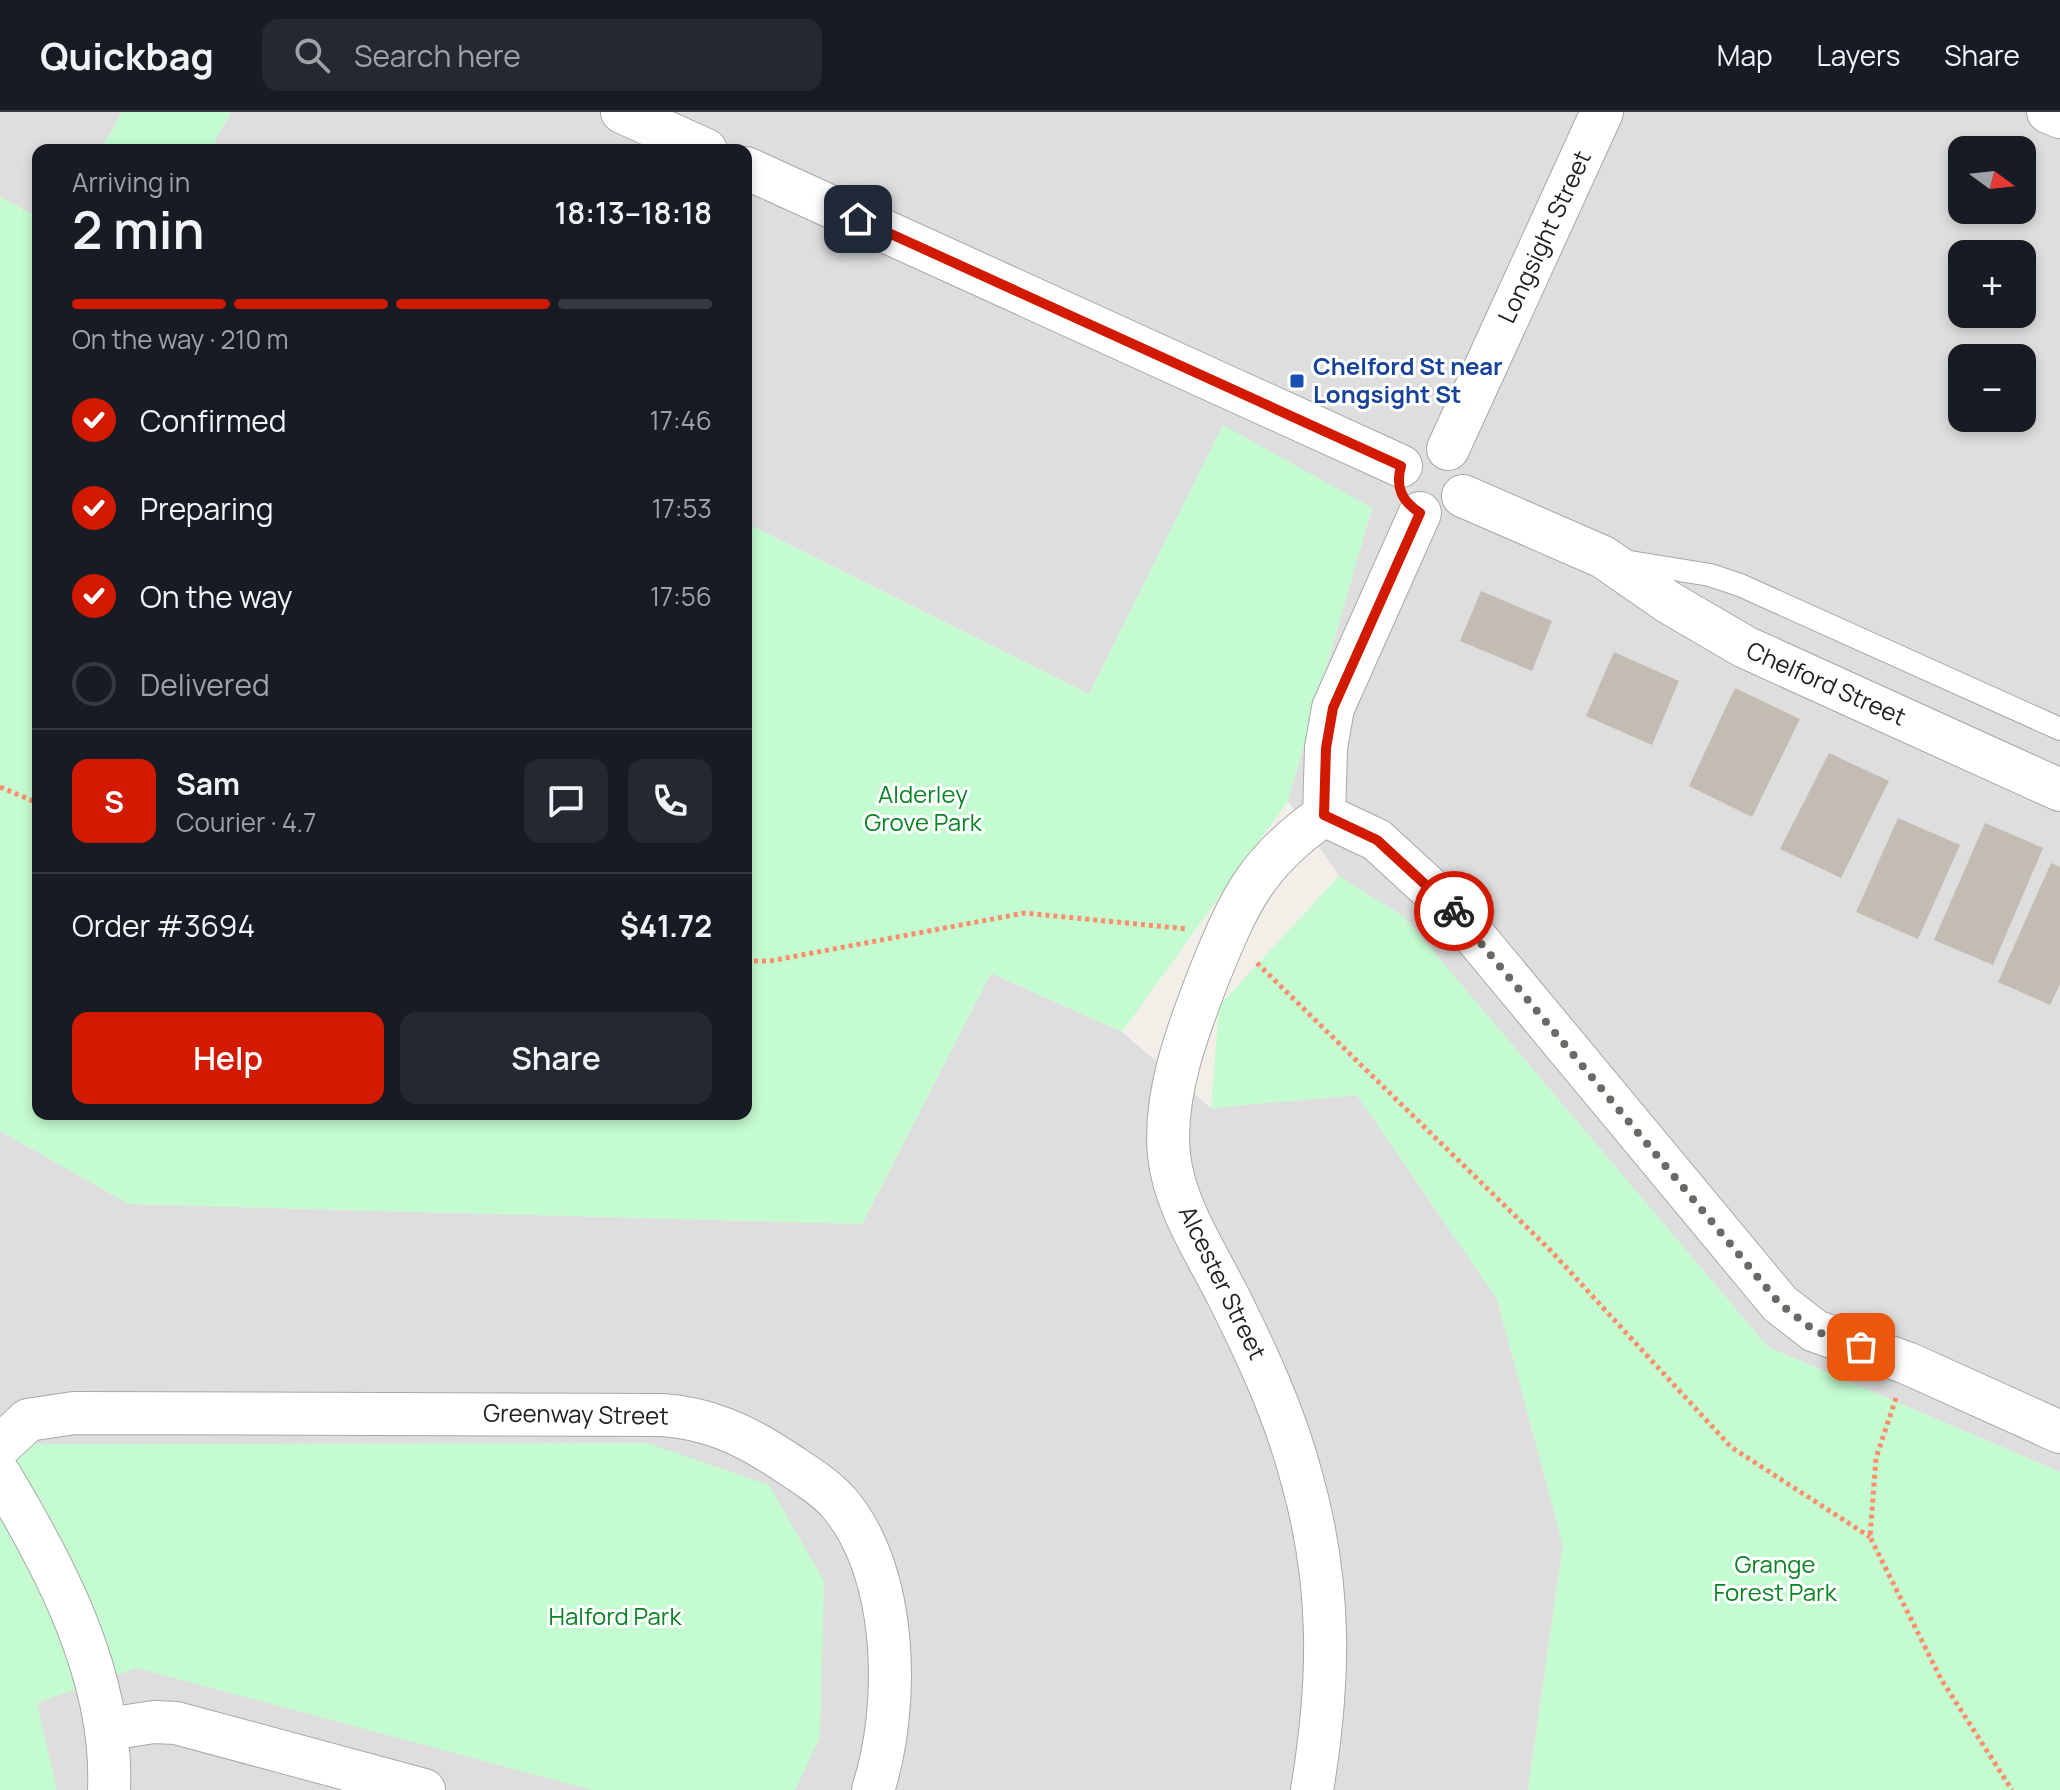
<!DOCTYPE html>
<meta charset="utf-8">
<style>
body{margin:0;font-family:Manrope,sans-serif;background:#242831;color:#f1f3f6;height:100vh;display:flex;flex-direction:column;font-size:30px;white-space:nowrap}
*{box-sizing:border-box;margin:0}
p{font-size:26px;color:#9ea1a6}
.icon{flex:none;width:44px;height:44px;fill:none;stroke:currentColor;stroke-width:2;stroke-linecap:round;stroke-linejoin:round}
.map{position:relative;flex:1;overflow:hidden}
.panel{position:absolute;left:32px;top:32px;width:720px;height:976px;display:flex;flex-direction:column;background:#171b24;border-radius:16px;box-shadow:0 4px 12px #0003}
.panel>*{flex:none}
.needle{width:52px;rotate:105deg}
.controls{position:absolute;left:1948px;top:24px;display:grid;gap:16px}
.controls a{display:grid;place-items:center;width:88px;height:88px;border-radius:16px;background:#171b24;box-shadow:0 4px 12px #0003;font-size:40px}
.pin{position:absolute;display:grid;place-items:center;width:68px;height:68px;color:#fff;margin:-34px;border-radius:16px;box-shadow:0 4px 12px #0006}
.courier{position:absolute;display:grid;place-items:center;width:80px;height:80px;margin:-40px;border:6px solid #d11a00;border-radius:50%;background:#fff;color:#222;box-shadow:0 2px 10px #0007}
.headline em{font-style:normal;font-weight:600}
.headline div{display:flex;flex-direction:column-reverse}
.headline{display:flex;align-items:center;justify-content:space-between;height:136px;padding:0 40px}
h1{font-size:52px;font-weight:600;line-height:60px}
.bar{display:grid;grid-template-columns:repeat(4,1fr);gap:12px 8px;align-content:center;height:96px;padding:0 40px}
.bar i{height:10px;border-radius:6px;background:#363941}
.bar .current{background:#d11a00}
.bar p{grid-column:span 4}
.line{display:flex;align-items:center;gap:20px;padding:0 40px;border-top:2px solid #363941}
.line div{flex:1}
.round{display:grid;place-items:center;flex:none;width:84px;height:84px;border-radius:16px;background:#242831}
ol{padding:0 40px;list-style:none}
li{display:flex;align-items:center;gap:24px;height:88px}
li p{margin-inline-start:auto}
li .icon{padding:8px;border-radius:50%;background:#d11a00;color:#fff;stroke-width:4}
li:last-child{color:#9ea1a6}
li i{width:44px;height:44px;border:4px solid #363941;border-radius:50%}
.button{display:flex;gap:16px;margin-top:auto;padding:16px 40px}
.button a{flex:1;height:92px;border-radius:16px;background:#d11a00;color:#fff;font-size:32px;font-weight:600;line-height:92px;text-align:center}
.button a+a{background:#242831;color:#f1f3f6}
header{display:flex;align-items:center;gap:48px;box-sizing:border-box;height:112px;padding:0 40px;background:#171b24;border-bottom:2px solid #363941}
header strong{font-size:38px}
nav{display:flex;gap:44px;margin-inline-start:auto;font-size:28px}
.search{width:560px;height:72px;background:#242831;display:flex;align-items:center;gap:20px;box-sizing:border-box;padding:0 28px;border-radius:16px;color:#9ea1a6;font-size:30px}
.map>svg:first-child{display:block}
.residential{fill:#dfdede;fill-rule:evenodd}
.park{fill:#c4fbd0}
.building{fill:#c2bcb3}
.lines{fill:none;stroke-linecap:round;stroke-linejoin:round}
.service-casing{stroke:#a8a8a8;stroke-width:24}
.minor-casing{stroke:#a8a8a8;stroke-width:44}
.path{stroke:#fd8e6c;stroke-width:5;stroke-dasharray:4 4;stroke-linecap:butt}
.service{stroke:#fff;stroke-width:22}
.minor{stroke:#fff;stroke-width:42}
.done{stroke:#6a6966;stroke-width:8;stroke-dasharray:0 14.4}
.route{stroke:#d11a00;stroke-width:10}
.transit-dot{fill:#1a4fb4;stroke:#fff;stroke-width:3}
.labels{text-anchor:middle;stroke-width:6;stroke-linejoin:round;paint-order:stroke}
.street-label{font-size:24px;fill:#212121;stroke:#fff}
.transit-label{font-size:24px;font-weight:bold;fill:#164399;stroke:#fff;text-anchor:start}
.park-label{font-size:24px;fill:#098423;stroke:#fff}
</style>
<header>
<strong>Quickbag</strong>
<div class="search"><svg class="icon" aria-label="search" viewBox="0 0 24 24"><circle cx="10" cy="10" r="6"/><path d="M15 15l6 6"/></svg>Search here</div>
<nav><a>Map</a><a>Layers</a><a>Share</a></nav>
</header>
<div class="map">
<svg width="2060" height="1678" viewBox="0 0 2060 1678">
<rect width="100%" height="100%" fill="#f1efe7"/>
<path class="residential" d="M0 0H122L101 38H38V105L0 85Z
M231 0H2060V1360L1768 1235 1404 805 1339 764 1288 689 1372 396 1223 314 1089 582 746 411V38H210ZM1962 38H2022V98H1962ZM1962 142H2022V202H1962ZM1962 246H2022V306H1962Z
M991 861 1122 920 1211 996 1357 983 1497 1187 1563 1433 1528 1678H0V1019L129 1092 862 1112Z"/>
<path class="park" d="M122 0H231L210 38H101Z
M0 85 38 105V1002H746V411L1089 582 1223 313 1372 396 1288 689 1122 920 991 861 862 1112 129 1092 0 1019Z
M1339 764 1404 805 1768 1235 2060 1360V1678H1528L1563 1433 1497 1187 1357 983 1211 996 1219 894Z
M647 1331 769 1373 824 1469 820 1625 795 1678H592L137 1556 37 1591 57 1678H0V1368L31 1332Z"/>
<path class="building" d="M1481 479 1552 509 1532 559 1460 529Z
M1614 540 1679 569 1652 633 1586 604Z
M1735 576 1800 607 1752 705 1689 674Z
M1829 641 1889 669 1841 766 1780 737Z
M1898 706 1960 733 1918 827 1856 800Z
M1985 711 2043 736 1993 853 1934 828Z
M2051 751 2060 755V872L2050 893 1998 870Z"/>
<g class="lines">
<defs>
<path id="service" d="M1624 449 1710 463 1740 473 2060 617"/>
<path id="minor" d="M622 0 706 38
M2048 0 2060 5
M746 56 1401 354
M1448 337 1602 0
M1463 384 1603 445 1668 490 1745 535 2060 678
M1324 703 1377 728 1453 798 1780 1192 1815 1219 1907 1251 2060 1320
M1324 703 1326 636 1333 596 1420 401
M0 1334 28 1308 74 1301 662 1303C707 1306 743 1322 781 1347 800 1360 823 1373 839 1391 899 1461 900 1595 873 1678
M0 1363C56 1456 114 1566 109 1678
M108 1617 154 1610 176 1611 424 1678
M1312 1678C1330 1570 1332 1474 1302 1367 1285 1302 1257 1242 1227 1182 1205 1139 1174 1092 1169 1043 1163 983 1188 917 1210 861 1240 787 1257 750 1324 703"/>
</defs>
<use href="#service" class="service-casing"/>
<use href="#minor" class="minor-casing"/>
<path class="path" d="M0 675 38 691
M746 849H770L1024 801 1188 817
M1257 851 1551 1139 1731 1335 1870 1425
M1896 1286 1876 1346 1870 1425 1941 1567 2012 1678"/>
<use href="#service" class="service"/>
<use href="#minor" class="minor"/>
</g>
<g class="lines">
<path class="done" d="M1454 799 1780 1192 1815 1219 1861 1235"/>
<path class="route" d="M858 107 1401 354C1395 376 1402 389 1420 401L1333 596 1326 636 1324 703 1377 728 1454 799"/>
</g>
<rect class="transit-dot" x="1289" y="261" width="16" height="16" rx="4"/>
<g class="labels">
<g class="street-label">
<text transform="translate(1545 125) rotate(-65)" y="8">Longsight Street</text>
<text transform="translate(1826 572) rotate(24)" y="8">Chelford Street</text>
<text transform="translate(1222 1171) rotate(64)" y="8">Alcester Street</text>
<text transform="translate(576 1303) rotate(1)" y="8">Greenway Street</text>
</g>
<g class="transit-label">
<text x="1313" y="263">Chelford St near<tspan x="1313" dy="28">Longsight St</tspan></text>
</g>
<g class="park-label">
<text x="923" y="691">Alderley<tspan x="923" dy="28">Grove Park</tspan></text>
<text x="1775" y="1461">Grange<tspan x="1775" dy="28">Forest Park</tspan></text>
<text x="615" y="1513">Halford Park</text>
</g>
</g>
</svg>
<div class="controls">
<a><svg class="needle" viewBox="-14 -14 28 28"><path d="M0-13l5 13h-10z" fill="#e53935"/><path d="M0 13l5-13h-10z" fill="#9ea1a6"/></svg></a>
<a>+</a>
<a>−</a>
</div>
<div class="pin" style="left:1861px;top:1235px;background:#ea580c"><svg class="icon" aria-label="bag" viewBox="0 0 24 24"><path d="M5 8h14l-1 12H6zM9 8a3 3 0 0 1 6 0"/></svg></div>
<div class="pin" style="left:858px;top:107px;background:#1f2937"><svg class="icon" aria-label="home" viewBox="0 0 24 24"><path d="M3 11l9-7 9 7M6 9v11h12V9"/></svg></div>
<div class="courier" style="left:1454px;top:799px"><svg class="icon" aria-label="bike" viewBox="0 0 24 24"><circle cx="6" cy="16" r="4"/><circle cx="18" cy="16" r="4"/><path d="M6 16l4-8h5l3 8M10 8l3 8H6M13 5h3"/></svg></div>
<section class="panel">
<div class="headline"><div><h1>2 min</h1><p>Arriving in</p></div><em>18:13–18:18</em></div>
<div class="bar"><i class="current"></i><i class="current"></i><i class="current"></i><i></i><p>On the way · 210 m</p></div>
<ol>
<li><svg class="icon" aria-label="check" viewBox="0 0 24 24"><path d="M5 12l5 5 9-10"/></svg>Confirmed<p>17:46</p></li>
<li><svg class="icon" aria-label="check" viewBox="0 0 24 24"><path d="M5 12l5 5 9-10"/></svg>Preparing<p>17:53</p></li>
<li><svg class="icon" aria-label="check" viewBox="0 0 24 24"><path d="M5 12l5 5 9-10"/></svg>On the way<p>17:56</p></li>
<li><i></i>Delivered</li>
</ol>
<div class="line" style="height:144px"><b class="round" style="background:#d11a00;color:#fff">S</b><div><b>Sam</b><p>Courier · 4.7</p></div><a class="round"><svg class="icon" aria-label="chat" viewBox="0 0 24 24"><path d="M4 5h16v11H9l-5 4z"/></svg></a><a class="round"><svg class="icon" aria-label="phone" viewBox="0 0 24 24"><path d="M5 4h4l2 5-3 2q2 4 5 5l2-3 5 2v4C11 20 4 13 5 4z"/></svg></a></div>
<div class="line" style="height:104px"><div>Order #3694</div><b>$41.72</b></div>
<div class="button"><a>Help</a><a>Share</a></div>
</section>
</div>
